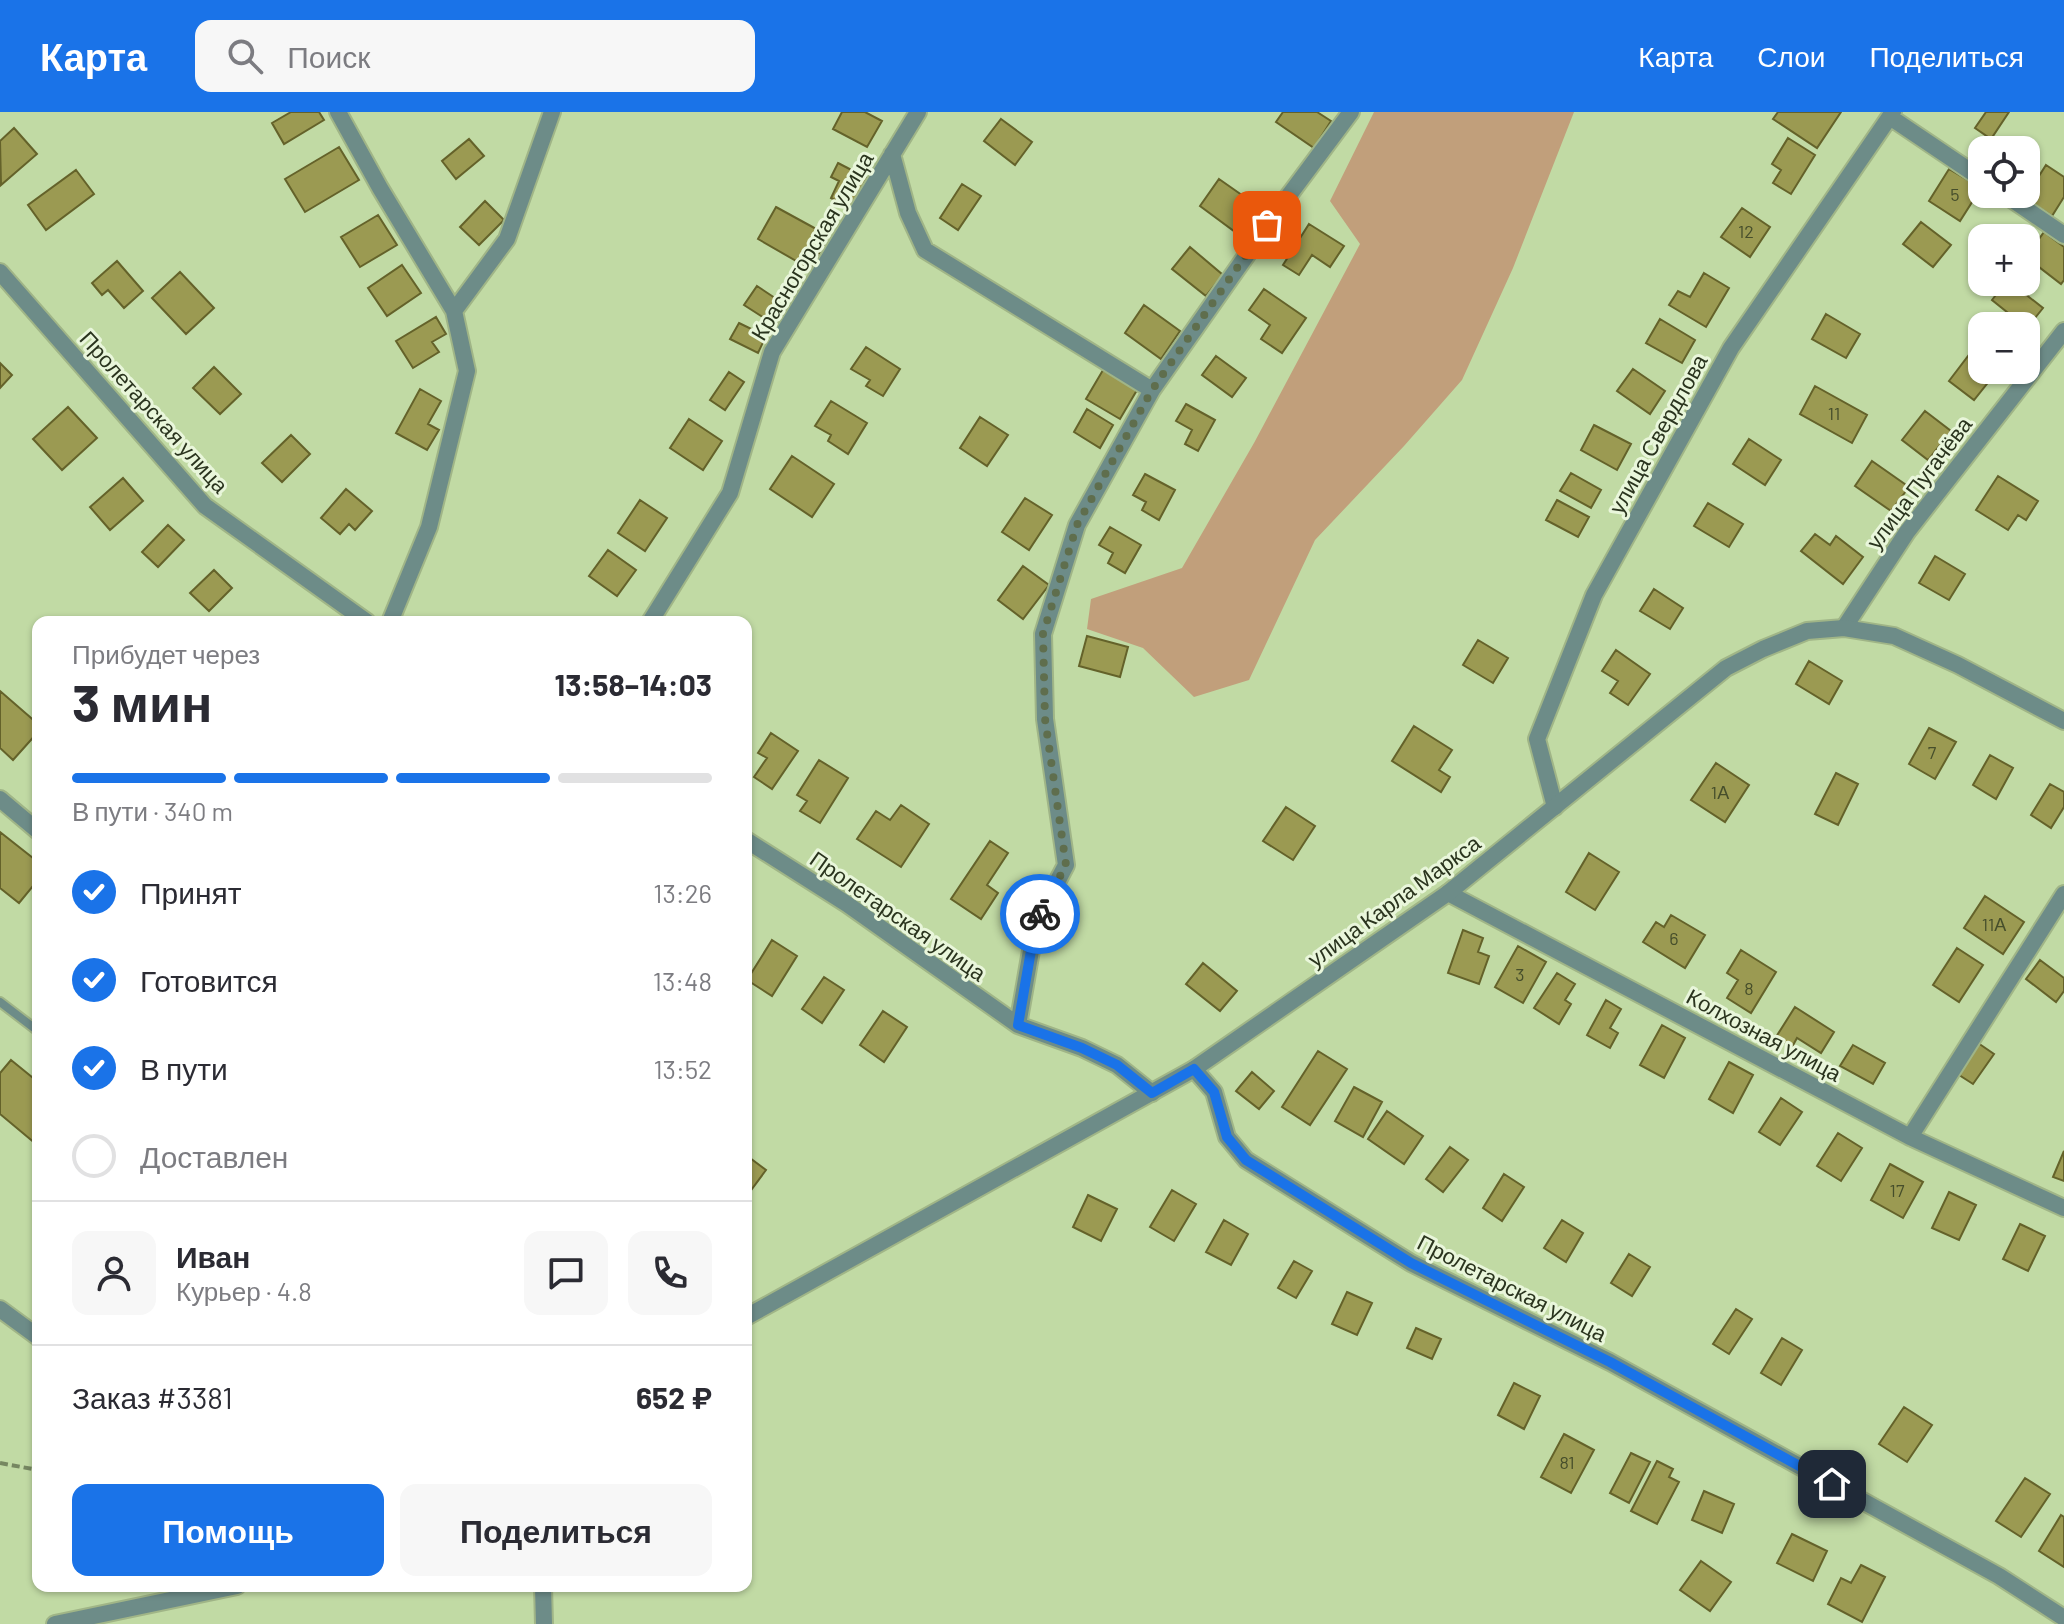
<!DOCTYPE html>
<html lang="ru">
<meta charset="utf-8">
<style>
body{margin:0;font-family:Barlow,sans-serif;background:#f7f7f7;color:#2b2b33;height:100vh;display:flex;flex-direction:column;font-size:30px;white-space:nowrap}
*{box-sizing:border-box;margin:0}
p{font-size:26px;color:#7c7c81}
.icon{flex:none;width:44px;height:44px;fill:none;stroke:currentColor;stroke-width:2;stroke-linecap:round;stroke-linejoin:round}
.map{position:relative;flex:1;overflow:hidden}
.drawer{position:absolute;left:32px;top:504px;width:720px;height:976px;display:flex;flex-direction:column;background:#fff;border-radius:16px;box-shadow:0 2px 6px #0004}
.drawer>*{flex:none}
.buttons{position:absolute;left:1968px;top:24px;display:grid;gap:16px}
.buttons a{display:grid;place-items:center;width:72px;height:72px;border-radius:16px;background:#fff;box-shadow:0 2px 6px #0004;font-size:40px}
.pin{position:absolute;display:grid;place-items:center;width:68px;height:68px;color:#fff;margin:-34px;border-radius:16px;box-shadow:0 4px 12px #0006}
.courier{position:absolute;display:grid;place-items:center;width:80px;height:80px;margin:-40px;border:6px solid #1a73e8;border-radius:50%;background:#fff;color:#222;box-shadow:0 2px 10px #0007}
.headline em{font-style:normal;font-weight:700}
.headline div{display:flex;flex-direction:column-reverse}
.headline{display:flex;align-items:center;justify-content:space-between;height:136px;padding:0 40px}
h1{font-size:52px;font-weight:700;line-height:60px}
.bar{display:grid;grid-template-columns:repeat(4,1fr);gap:12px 8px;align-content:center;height:96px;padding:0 40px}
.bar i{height:10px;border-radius:6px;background:#e1e1e2}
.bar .on{background:#1a73e8}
.bar p{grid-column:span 4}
.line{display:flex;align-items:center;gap:20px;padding:0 40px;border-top:2px solid #e1e1e2}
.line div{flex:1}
.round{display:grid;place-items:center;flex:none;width:84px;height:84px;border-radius:16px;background:#f7f7f7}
ol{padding:0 40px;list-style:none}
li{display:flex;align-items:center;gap:24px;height:88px}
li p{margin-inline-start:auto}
li .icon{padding:8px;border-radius:50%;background:#1a73e8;color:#fff;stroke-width:4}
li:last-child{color:#7c7c81}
li i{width:44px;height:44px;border:4px solid #e1e1e2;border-radius:50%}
.cta{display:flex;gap:16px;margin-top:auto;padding:16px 40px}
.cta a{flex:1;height:92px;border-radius:16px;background:#1a73e8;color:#fff;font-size:32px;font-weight:700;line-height:92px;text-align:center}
.cta a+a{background:#f7f7f7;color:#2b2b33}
header{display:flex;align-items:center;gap:48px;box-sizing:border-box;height:112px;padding:0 40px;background:#1a73e8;color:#fff}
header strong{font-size:38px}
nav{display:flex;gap:44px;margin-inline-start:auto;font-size:28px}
.search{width:560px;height:72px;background:#f7f7f7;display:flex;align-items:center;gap:20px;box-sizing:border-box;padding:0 28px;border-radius:16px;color:#7c7c81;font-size:30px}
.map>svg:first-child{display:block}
.green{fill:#c19f7b}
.building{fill:#9b9a52;stroke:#64622a;stroke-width:2}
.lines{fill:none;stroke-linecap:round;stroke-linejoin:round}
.service-casing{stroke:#a0b587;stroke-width:12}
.minor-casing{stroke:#a0b587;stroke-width:20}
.tertiary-casing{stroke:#a0b587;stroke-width:20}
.path{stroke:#768761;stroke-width:4;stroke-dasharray:8 4;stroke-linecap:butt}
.service{stroke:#6d8c88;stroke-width:8}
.minor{stroke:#6d8c88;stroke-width:16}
.tertiary{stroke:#6d8c88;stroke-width:16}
.done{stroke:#5f6e4d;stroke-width:8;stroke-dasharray:0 14.4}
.route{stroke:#1a73e8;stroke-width:10}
.labels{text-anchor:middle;stroke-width:6;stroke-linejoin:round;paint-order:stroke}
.number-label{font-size:18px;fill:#464e2b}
.street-label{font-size:22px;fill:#2a341e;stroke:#e9f6db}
</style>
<header>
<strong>Карта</strong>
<div class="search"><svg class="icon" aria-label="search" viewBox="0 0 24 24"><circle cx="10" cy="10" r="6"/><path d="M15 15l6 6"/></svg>Поиск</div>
<nav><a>Карта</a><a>Слои</a><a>Поделиться</a></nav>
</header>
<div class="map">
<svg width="2064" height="1512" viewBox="0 0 2064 1512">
<rect width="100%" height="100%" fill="#c1daa4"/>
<path class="green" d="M1374 0H1574L1513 156 1462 268 1404 334 1315 428 1249 568 1194 585 1143 536 1087 517 1091 487 1182 456 1254 331 1360 132 1330 89Z"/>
<path class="building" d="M291 0H319L324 8 284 32 272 11Z
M842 0H865L882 9 867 35 833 17Z
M1283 0H1317L1331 9 1314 36 1276 10Z
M1778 0H1841L1817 36 1773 7Z
M1986 0H2009L1991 27 1975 16Z
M1001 7 1032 30 1015 53 984 29Z
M14 16 37 42 1 73 0 29Z
M1788 26 1815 43 1791 82 1773 71 1781 58 1772 52Z
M469 27 484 44 456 67 442 49Z
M339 35 359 68 305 100 285 67Z
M838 51 867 66 851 97 831 86 839 69 831 65Z
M2046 53 2064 65V85L2052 104 2025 86Z
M1949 57 1981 76 1960 109 1929 89Z
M76 58 94 82 46 118 28 93Z
M1219 67 1266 100 1246 128 1200 94Z
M962 72 981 84 958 118 940 106Z
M485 89 504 108 479 133 460 115Z
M776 95 829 124 810 157 758 127Z
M1742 96 1770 115 1750 145 1721 125Z
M378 103 397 133 360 155 341 125Z
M1921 110 1951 133 1933 155 1903 132Z
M1309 112 1344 134 1330 155 1312 143 1299 163 1283 153Z
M2044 120 2064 135V168L2061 172 2026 145Z
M1190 135 1223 163 1206 184 1172 157Z
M117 149 143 179 124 196 108 178 102 183 92 171Z
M402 153 421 181 387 204 368 176Z
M180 160 214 196 186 222 152 186Z
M1704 161 1729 176 1706 215 1669 193 1678 179 1690 185Z
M2006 170H2010L2043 196 2027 216 1992 188Z
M757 174 787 194 775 213 744 193Z
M1264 177 1306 206 1282 241 1261 227 1270 213 1249 198Z
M1144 193 1180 219 1161 247 1125 221Z
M1826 202 1860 222 1846 246 1812 227Z
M436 205 446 222 432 230 439 240 413 256 396 229Z
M1660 207 1695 228 1682 251 1646 231Z
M739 211 766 224 758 241 730 227Z
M1978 231 1982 234V258H1998L1974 288 1949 269Z
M866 235 900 257 883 284 866 274 870 268 851 257Z
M1216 244 1246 266 1232 285 1202 263Z
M0 251 12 263 0 276Z
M214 255 241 282 220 302 193 276Z
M1633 257 1665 279 1650 302 1617 279Z
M1103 258 1137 278 1120 307 1086 287Z
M729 260 744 270 725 298 710 288Z
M1815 274 1867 303 1852 331 1800 302Z
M420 277 441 289 428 312 439 318 427 338 396 321Z
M831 289 867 311 848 342 828 329 831 323 815 314Z
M1186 292 1215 308 1198 339 1185 332 1192 318 1176 309Z
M68 295 97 326 62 358 33 327Z
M1087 297 1113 313 1100 336 1074 320Z
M1925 299 1951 319 1928 348 1902 328Z
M980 305 1008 323 987 354 960 336Z
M689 307 722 329 703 358 670 336Z
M1594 313 1631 332 1617 358 1581 338Z
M291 323 310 342 282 370 262 351Z
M1749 327 1781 348 1765 373 1733 352Z
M792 344 834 372 812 405 770 377Z
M1872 349 1909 375 1891 399 1855 374Z
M1571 361 1601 378 1591 396 1560 379Z
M1145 362 1175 378 1159 408 1142 398 1146 390 1133 383Z
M1998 364 2038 389 2026 408 2018 403 2008 418 1976 398Z
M123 366 143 389 110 418 90 395Z
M346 377 372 399 355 418 349 412 340 422 321 406Z
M1025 386 1052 403 1029 438 1002 420Z
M640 388 667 406 645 439 618 421Z
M1557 388 1589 405 1578 425 1546 408Z
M1708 391 1743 412 1729 435 1694 414Z
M168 413 184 428 158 455 142 440Z
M1110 415 1141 433 1125 461 1108 451 1113 441 1099 433Z
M1815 422 1830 433 1836 424 1863 445 1843 472 1801 439Z
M608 438 636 458 617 484 589 464Z
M1935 444 1965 462 1949 488 1919 471Z
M1023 454 1049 473 1023 507 998 488Z
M214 458 232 476 209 499 190 481Z
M1654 477 1683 496 1670 517 1640 499Z
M1087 524 1128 535 1120 565 1079 554Z
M1478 528 1508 546 1493 571 1463 553Z
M1616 538 1650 562 1628 593 1610 581 1618 569 1602 559Z
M1809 549 1842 569 1829 592 1796 572Z
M0 579 38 612V620L13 648 0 636Z
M1414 614 1452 638 1439 658 1450 665 1441 680 1392 649Z
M1929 616 1956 630 1935 667 1909 652Z
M771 621 798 639 772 677 754 665 767 646 758 641Z
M1990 643 2013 656 1996 687 1973 673Z
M819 648 848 666 820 711 800 699 807 689 797 683Z
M1716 651 1749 673 1725 710 1691 688Z
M1836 661 1858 672 1838 713 1815 702Z
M2050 672 2064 680V695L2051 716 2031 703Z
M901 693 929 712 901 755 857 727 876 699 890 708Z
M1286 695 1315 714 1293 748 1263 729Z
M0 720 38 750V768L19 791 0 776Z
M990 729 1008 741 987 773 998 781 981 807 951 787Z
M1589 741 1619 760 1595 798 1566 780Z
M1985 784 2024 810 2003 842 1964 816Z
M1671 803 1705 823 1685 856 1643 830 1656 810 1664 815Z
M1463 818 1483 826 1478 840 1489 844 1479 872 1448 861Z
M772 828 797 844 772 884 747 868Z
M1518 834 1546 850 1523 891 1495 875Z
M1957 836 1983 853 1959 890 1933 873Z
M1741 838 1776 860 1751 901 1727 886 1738 868 1727 861Z
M2040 848 2064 866V879L2056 890 2026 867Z
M1203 851 1237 879 1220 899 1186 872Z
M1557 861 1575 872 1565 888 1571 892 1559 912 1534 896Z
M824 865 844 878 822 911 802 897Z
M1606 888 1621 897 1610 916 1618 921 1610 936 1587 923Z
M1795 895 1834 920 1821 941 1797 926 1792 935 1776 925Z
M883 899 907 915 884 950 860 933Z
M1662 913 1685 926 1664 966 1640 953Z
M1978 931 1994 942 1973 972 1956 961Z
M1853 933 1885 951 1873 972 1840 954Z
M1318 939 1347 957 1310 1013 1282 995Z
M11 948 38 970V1029L36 1032 0 1002V961Z
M1729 950 1753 963 1733 1001 1709 987Z
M1252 960 1274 979 1259 997 1236 979Z
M1354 975 1382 990 1363 1025 1335 1009Z
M1781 986 1802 1000 1780 1033 1759 1020Z
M1387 999 1423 1024 1404 1052 1368 1027Z
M1838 1021 1862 1036 1841 1069 1817 1054Z
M1450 1035 1468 1048 1443 1080 1426 1067Z
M2064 1039V1069L2053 1065Z
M746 1043 766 1058 746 1085Z
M1890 1052 1923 1070 1903 1106 1871 1088Z
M1504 1062 1524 1075 1502 1109 1483 1096Z
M1172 1078 1196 1092 1174 1129 1150 1115Z
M1949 1080 1976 1093 1959 1128 1932 1116Z
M1088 1083 1117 1097 1101 1129 1073 1115Z
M1224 1108 1248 1122 1231 1153 1206 1140Z
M1562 1108 1583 1121 1566 1150 1544 1136Z
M2020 1112 2045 1124 2028 1159 2003 1147Z
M1629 1142 1650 1155 1632 1184 1611 1171Z
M1294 1149 1312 1159 1296 1186 1278 1176Z
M1347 1180 1372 1191 1357 1223 1332 1212Z
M1736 1197 1752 1207 1729 1242 1713 1232Z
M1416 1216 1441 1227 1432 1247 1407 1236Z
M1782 1226 1802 1238 1781 1273 1761 1261Z
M1514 1271 1540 1284 1524 1317 1498 1303Z
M1904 1295 1932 1313 1907 1350 1879 1332Z
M1564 1322 1594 1338 1571 1381 1541 1365Z
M1631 1341 1650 1350 1629 1391 1610 1381Z
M1657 1349 1673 1357 1669 1365 1679 1370 1657 1412 1631 1399Z
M2025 1366 2050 1382 2021 1425 1996 1409Z
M1704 1379 1734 1392 1722 1421 1692 1408Z
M2061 1403 2064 1405V1455L2039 1439Z
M1792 1422 1827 1439 1813 1469 1777 1451Z
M1701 1449 1731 1470 1710 1499 1680 1478Z
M1861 1453 1885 1465 1862 1510 1828 1492 1841 1466 1851 1471Z"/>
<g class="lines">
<defs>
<path id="service" d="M0 890 38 919"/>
<path id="minor" d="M338 0 380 76 454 199 467 259 429 415 390 510
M1890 5 1982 67
M892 42 908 101 925 138 1152 278
M2004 82 2064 123
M0 160 205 394 367 510
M454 199 507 127 552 0
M650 510 730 381 772 240 918 0
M1844 516 1907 420 2064 219
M0 687 38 719
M1555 695 1537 627 1594 483 1731 236 1893 0
M746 728 847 792 1018 913 1082 936 1117 953 1152 981
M1448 781 1910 1025 2064 1096
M1018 913 1036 810 1066 753 1045 607 1043 522 1077 413 1152 278 1284 90 1351 0
M1194 957 1214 980 1227 1025 1246 1048 1411 1151 1610 1250 1999 1464 2064 1506
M1910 1025 2064 782
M543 1474 544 1512
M55 1512 237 1474"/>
<path id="tertiary" d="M0 1197 38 1225
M746 1205 1194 957 1448 781 1726 556 1763 537 1807 519 1844 516 1894 524 1958 553 2064 609"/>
</defs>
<use href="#service" class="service-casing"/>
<use href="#minor" class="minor-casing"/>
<use href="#tertiary" class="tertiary-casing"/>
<path class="path" d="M0 1351 38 1358"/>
<use href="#service" class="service"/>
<use href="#minor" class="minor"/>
<use href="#tertiary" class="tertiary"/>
</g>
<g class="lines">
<path class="done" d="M1040 802 1066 753 1045 607 1043 522 1077 413 1152 278 1267 113"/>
<path class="route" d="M1040 802 1036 810 1018 913 1082 936 1117 953 1152 981 1194 957 1214 980 1227 1025 1246 1048 1411 1151 1610 1250 1832 1372"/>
</g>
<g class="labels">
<g class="number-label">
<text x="1955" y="89">5</text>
<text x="1746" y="126">12</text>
<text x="1834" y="308">11</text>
<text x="1932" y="647">7</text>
<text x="1720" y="687">1А</text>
<text x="1994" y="819">11А</text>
<text x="1674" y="833">6</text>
<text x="1520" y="869">3</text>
<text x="1749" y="883">8</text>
<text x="1897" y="1085">17</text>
<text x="1567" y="1357">81</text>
</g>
<g class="street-label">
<text transform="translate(812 134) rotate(-59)" y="8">Красногорская улица</text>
<text transform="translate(154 300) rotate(48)" y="8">Пролетарская улица</text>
<text transform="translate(1658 322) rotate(-61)" y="8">улица Свердлова</text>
<text transform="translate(1919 371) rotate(-53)" y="8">улица Пугачёва</text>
<text transform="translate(1394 789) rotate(-36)" y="8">улица Карла Маркса</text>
<text transform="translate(898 804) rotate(35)" y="8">Пролетарская улица</text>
<text transform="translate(1764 923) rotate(28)" y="8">Колхозная улица</text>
<text transform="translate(1512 1176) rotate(27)" y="8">Пролетарская улица</text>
</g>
</g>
</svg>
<div class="buttons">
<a><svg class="icon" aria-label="locate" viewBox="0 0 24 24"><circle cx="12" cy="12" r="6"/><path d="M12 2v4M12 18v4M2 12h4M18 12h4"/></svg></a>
<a>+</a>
<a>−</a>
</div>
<div class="pin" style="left:1267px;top:113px;background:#ea580c"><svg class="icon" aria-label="bag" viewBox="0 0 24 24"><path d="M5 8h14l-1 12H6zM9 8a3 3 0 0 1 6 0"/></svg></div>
<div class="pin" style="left:1832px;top:1372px;background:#1f2937"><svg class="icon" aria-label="home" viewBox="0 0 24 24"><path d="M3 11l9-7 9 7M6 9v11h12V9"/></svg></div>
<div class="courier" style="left:1040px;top:802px"><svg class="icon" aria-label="bike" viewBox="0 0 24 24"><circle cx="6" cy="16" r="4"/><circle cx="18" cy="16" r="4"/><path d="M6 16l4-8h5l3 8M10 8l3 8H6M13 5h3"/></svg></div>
<section class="drawer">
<div class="headline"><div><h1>3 мин</h1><p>Прибудет через</p></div><em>13:58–14:03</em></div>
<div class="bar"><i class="on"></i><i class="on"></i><i class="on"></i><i></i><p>В пути · 340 m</p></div>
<ol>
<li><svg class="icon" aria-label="check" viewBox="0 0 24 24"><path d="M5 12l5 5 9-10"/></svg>Принят<p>13:26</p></li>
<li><svg class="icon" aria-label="check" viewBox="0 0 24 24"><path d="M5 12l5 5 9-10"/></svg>Готовится<p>13:48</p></li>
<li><svg class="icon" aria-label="check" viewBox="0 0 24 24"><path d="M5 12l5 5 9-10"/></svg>В пути<p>13:52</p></li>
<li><i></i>Доставлен</li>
</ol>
<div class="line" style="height:144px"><a class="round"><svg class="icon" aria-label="person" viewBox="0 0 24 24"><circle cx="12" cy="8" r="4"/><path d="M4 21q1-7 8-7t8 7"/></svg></a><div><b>Иван</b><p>Курьер · 4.8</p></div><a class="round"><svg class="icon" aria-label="chat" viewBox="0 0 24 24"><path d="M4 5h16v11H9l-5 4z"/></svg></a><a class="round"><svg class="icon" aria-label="phone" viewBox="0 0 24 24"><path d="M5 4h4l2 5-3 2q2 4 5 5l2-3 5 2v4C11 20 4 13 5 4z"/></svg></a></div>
<div class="line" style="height:104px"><div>Заказ #3381</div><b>652 ₽</b></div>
<div class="cta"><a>Помощь</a><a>Поделиться</a></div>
</section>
</div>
